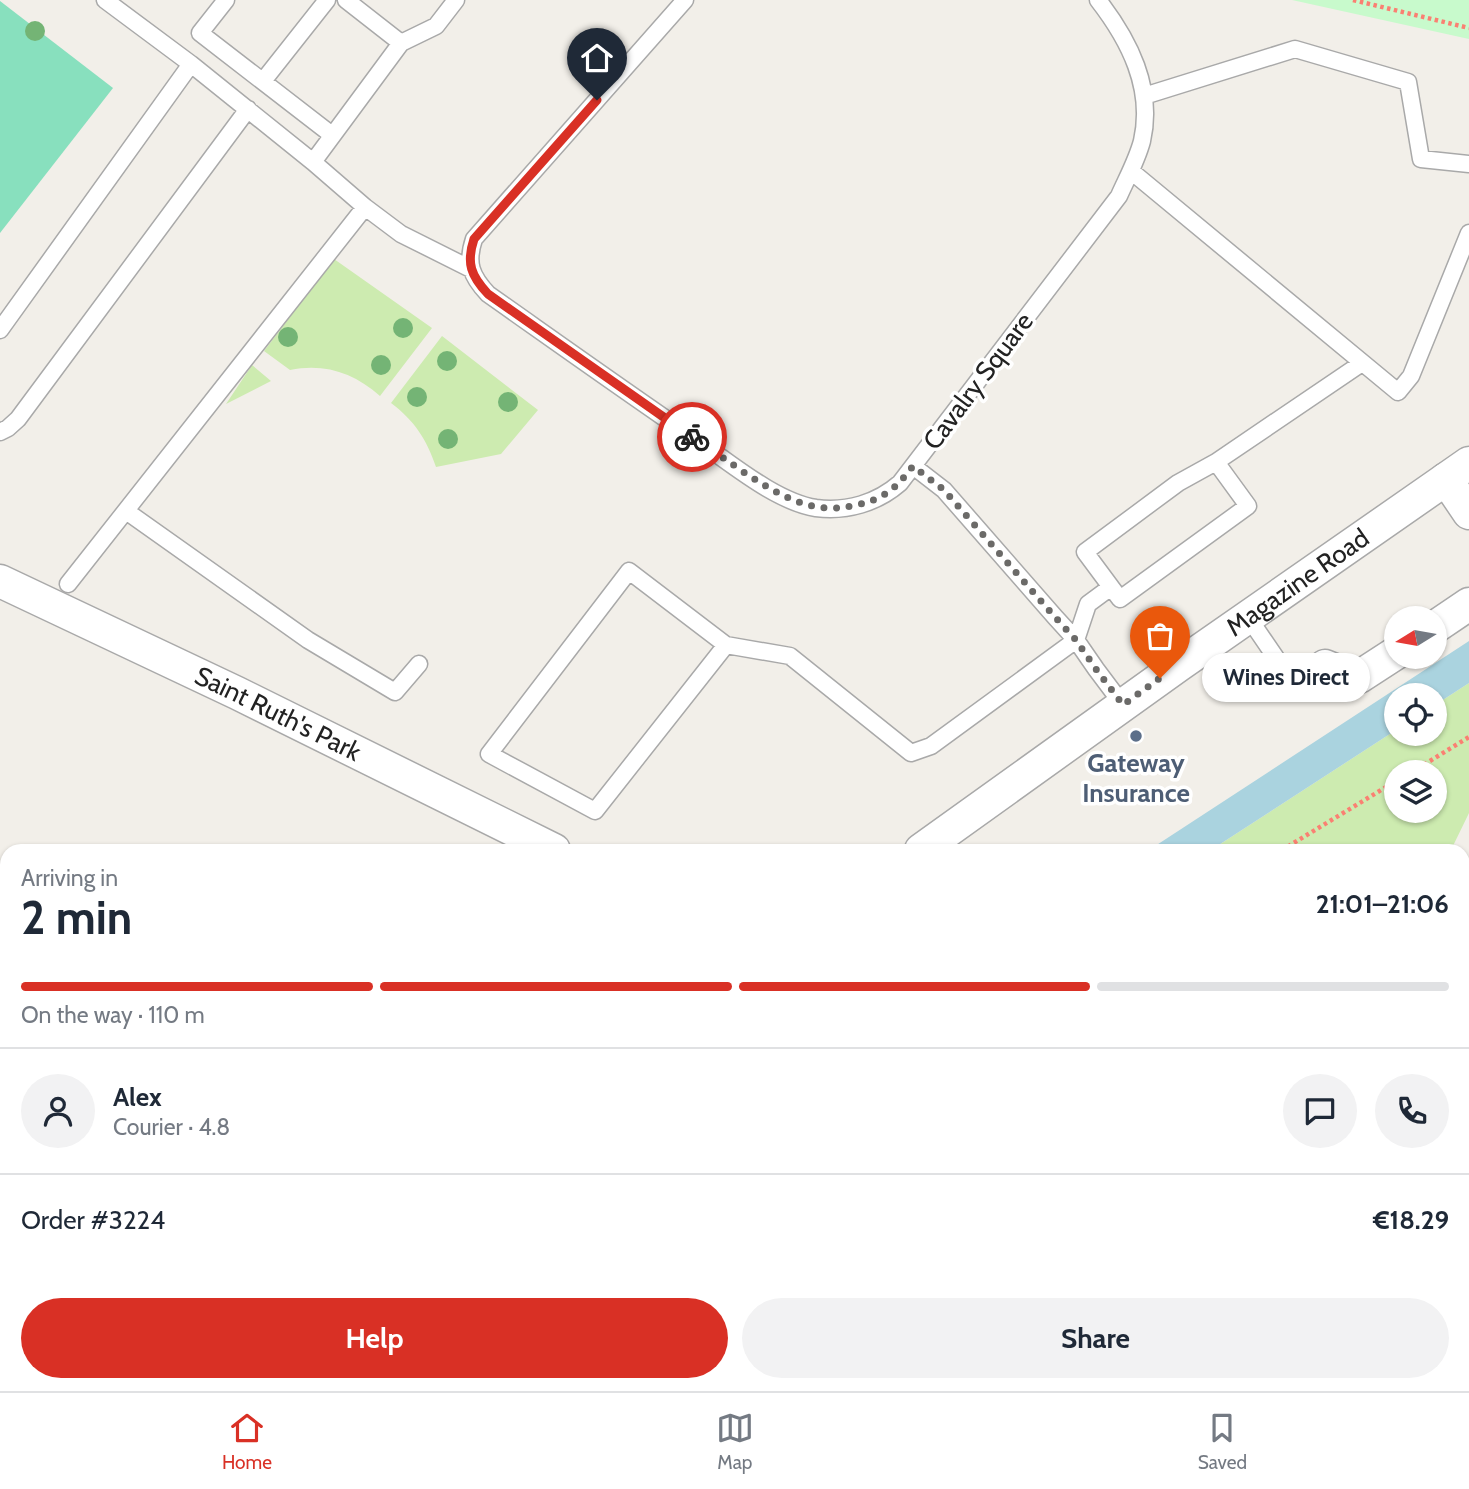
<!DOCTYPE html>
<meta charset="utf-8">
<style>
body{margin:0;font-family:Cabin,sans-serif;background:#f2f2f3;color:#1f2937;height:100vh;display:flex;flex-direction:column;font-size:26px;white-space:nowrap}
*{box-sizing:border-box;margin:0}
p{font-size:23px;color:#747a83}
.icon{flex:none;width:38px;height:38px;fill:none;stroke:currentColor;stroke-width:2;stroke-linecap:round;stroke-linejoin:round}
.map{position:relative;flex:1;overflow:hidden}
.side{position:absolute;left:0px;top:844px;width:1470px;height:548px;display:flex;flex-direction:column;background:#fff;border-radius:21px 21px 0 0;box-shadow:0 2px 5px #0004}
.side>*{flex:none}
.needle{width:46px;rotate:259deg}
.tools{position:absolute;left:1384px;top:606px;display:grid;gap:14px}
.tools a{display:grid;place-items:center;width:63px;height:63px;border-radius:50%;background:#fff;box-shadow:0 2px 5px #0004;font-size:35px}
.pin{position:absolute;display:grid;place-items:center;width:60px;height:60px;color:#fff;margin:-72px -30px;border-radius:50% 50% 50% 0;rotate:-45deg;box-shadow:0 0 7px #0007}
.pin .icon{rotate:45deg}
.courier{position:absolute;display:grid;place-items:center;width:70px;height:70px;margin:-35px;border:5px solid #d93025;border-radius:50%;background:#fff;color:#222;box-shadow:0 2px 9px #0007}
.bubble{position:absolute;height:49px;border-radius:24px;background:#fff;box-shadow:0 2px 5px #0004;font-size:23px;font-weight:800;line-height:49px;text-align:center}
.head em{font-style:normal;font-weight:800}
.head div{display:flex;flex-direction:column-reverse}
.head{display:flex;align-items:center;justify-content:space-between;height:119px;padding:0 21px}
h1{font-size:46px;font-weight:800;line-height:52px}
.bar{display:grid;grid-template-columns:repeat(4,1fr);gap:10px 7px;align-content:center;height:84px;padding:0 21px}
.bar i{height:9px;border-radius:5px;background:#e0e1e3}
.bar .active{background:#d93025}
.bar p{grid-column:span 4}
.line{display:flex;align-items:center;gap:18px;padding:0 21px;border-top:2px solid #e0e1e3}
.line div{flex:1}
.round{display:grid;place-items:center;flex:none;width:74px;height:74px;border-radius:37px;background:#f2f2f3}
.action{display:flex;gap:14px;margin-top:auto;padding:14px 21px}
.action a{flex:1;height:80px;border-radius:42px;background:#d93025;color:#fff;font-size:28px;font-weight:800;line-height:80px;text-align:center}
.action a+a{background:#f2f2f3;color:#1f2937}
.tab-bar{display:flex;justify-content:space-around;align-items:center;height:98px;border-top:2px solid #e0e1e3;background:#fff;font-size:19px;color:#747a83}
.tab-bar a{display:grid;justify-items:center;gap:4px}
.tab-bar .active{color:#d93025}
.map>svg:first-child{display:block}
.grass{fill:#cdebb0;fill-rule:evenodd}
.park{fill:#c8facc}
.pitch{fill:#88e0be}
.water{fill:#aad3df}
.lines{fill:none;stroke-linecap:round;stroke-linejoin:round}
.service-casing{stroke:#a9a9a9;stroke-width:19}
.minor-casing{stroke:#a9a9a9;stroke-width:35}
.secondary-casing{stroke:#707d05;stroke-width:42}
.path{stroke:#fa8072;stroke-width:4.5;stroke-dasharray:3.5 3.5;stroke-linecap:butt}
.service{stroke:#fff;stroke-width:16}
.minor{stroke:#fff;stroke-width:32}
.secondary{stroke:#f7fabf;stroke-width:38}
.rail-casing{stroke:#707070;stroke-width:8}
.rail{stroke:#fff;stroke-width:5;stroke-dasharray:16;stroke-linecap:butt}
.tree{fill:#74b475}
.done{stroke:#6b6a68;stroke-width:7;stroke-dasharray:0 12.6}
.route{stroke:#d93025;stroke-width:9}
.service-dot{fill:#5c6f8a;stroke:#fff;stroke-width:2.5}
.labels{text-anchor:middle;stroke-width:7;stroke-linejoin:round;paint-order:stroke}
.street-label{font-size:26px;fill:#222;stroke:#fff}
.service-label{font-size:26px;font-weight:bold;fill:#4e5e75;stroke:#fff}
</style>
<div class="map">
<svg width="1469" height="1391" viewBox="0 0 1469 1391">
<rect width="100%" height="100%" fill="#f2efe9"/>
<path class="grass" d="M334 259 432 328 380 396C354 373 325 363 290 370L264 351Z
M442 336 538 410 501 454 436 467C427 440 414 420 391 403Z
M252 365 271 381 226 404Z
M1469 683V813L1451 850H1211L1396 730V733H1435V705ZM1396 772H1435V810H1396Z
M402 1384H451L439 1391H392Z
M581 1384H639V1391H570Z
M1320 1384H1409L1403 1391H1320Z"/>
<path class="park" d="M1292 0H1469V39Z"/>
<path class="pitch" d="M0 1 113 88 0 233Z"/>
<path class="water" d="M1469 641V683L1435 705V695H1396V730L1211 850H1149Z
M347 1384H402L392 1391H338Z"/>
<g class="lines">
<defs>
<path id="service" d="M105 0 191 64 313 162 365 207 401 234 471 269
M226 0 200 33 332 135
M346 0 401 43
M685 0 474 239C466 263 471 276 488 294 559 344 629 394 701 443 733 465 777 502 816 508 847 512 877 503 900 483L1119 196C1127 178 1137 160 1142 141 1154 88 1129 40 1098 0
M263 81 327 0
M1144 96 1295 49 1408 82 1421 159 1469 164
M313 162 401 43 436 26 456 0
M1131 171 1398 392 1411 376 1469 233
M0 330 191 64
M0 432 8 428 18 419 248 109
M913 466 944 490 1055 617 1076 640 1096 669 1123 705
M126 511 308 640 395 692 419 664
M68 584 365 207
M1111 587 1085 552 1178 483 1216 462
M1248 617 1287 674 1296 679 1325 666
M726 645 595 811 489 754 629 571 726 645 790 656 911 753 931 746 1076 640 1088 604 1111 587 1120 599 1248 506 1216 462 1362 363
M1463 1061 1469 1054
M0 1268 7 1280
M837 1384V1391
M1205 1384V1391"/>
<g id="minor">
<path d="M1446 479 1469 513"/>
<path id="s1" d="M0 581 237 693 554 850"/>
<path d="M1435 627 1469 604"/>
<path d="M1325 666 1350 676 1359 677 1396 653"/>
<path id="s2" d="M921 850 1179 665 1469 463"/>
<path d="M206 1391 216 1384"/>
<path d="M658 1391V1384"/>
<path d="M1466 1391 1469 1382"/>
</g>
<path id="secondary" d="M0 1375 9 1391"/>
</defs>
<use href="#service" class="service-casing"/>
<use href="#minor" class="minor-casing"/>
<use href="#secondary" class="secondary-casing"/>
<path class="path" d="M1353 0 1469 28
M1412 772 1469 737
M1282 850 1396 781
M1467 1220 1469 1224
M710 1384 711 1391
M1082 1384V1391
M258 1391 267 1384
M1412 1391 1418 1384"/>
<use href="#service" class="service"/>
<use href="#minor" class="minor"/>
<use href="#secondary" class="secondary"/>
<defs>
<path id="rail" d="M0 1079 7 1092
M0 1117 7 1130
M171 1384 175 1391"/>
</defs>
<use href="#rail" class="rail-casing"/>
<use href="#rail" class="rail"/>
</g>
<g class="tree">
<circle cx="35" cy="31" r="10"/>
<circle cx="403" cy="328" r="10"/>
<circle cx="288" cy="337" r="10"/>
<circle cx="447" cy="361" r="10"/>
<circle cx="381" cy="365" r="10"/>
<circle cx="417" cy="397" r="10"/>
<circle cx="508" cy="402" r="10"/>
<circle cx="448" cy="439" r="10"/>
</g>
<g class="lines">
<path class="done" d="M692 437C709 448 725 459 742 471 776 493 809 515 852 506 882 500 895 490 913 466L944 490 1055 617 1076 640 1096 669 1123 705 1160 678"/>
<path class="route" d="M597 100 474 239C466 263 471 276 488 294L692 437"/>
</g>
<circle class="service-dot" cx="1136" cy="736" r="7"/>
<g class="labels">
<g class="street-label">
<text transform="translate(978 381) rotate(-53)" y="9">Cavalry Square</text>
<text dy="9" stroke="none"><textPath href="#s2" startOffset="462">Magazine Road</textPath></text>
<text dy="9" stroke="none"><textPath href="#s1" startOffset="308">Saint Ruth's Park</textPath></text>
</g>
<g class="service-label">
<text x="1136" y="772">Gateway<tspan x="1136" dy="30">Insurance</tspan></text>
</g>
</g>
</svg>
<div class="tools">
<a><svg class="needle" viewBox="-14 -14 28 28"><path d="M0-13l5 13h-10z" fill="#e53935"/><path d="M0 13l5-13h-10z" fill="#747a83"/></svg></a>
<a><svg class="icon" aria-label="locate" viewBox="0 0 24 24"><circle cx="12" cy="12" r="6"/><path d="M12 2v4M12 18v4M2 12h4M18 12h4"/></svg></a>
<a><svg class="icon" aria-label="layers" viewBox="0 0 24 24"><path d="M12 4l9 5-9 5-9-5zM3 14l9 5 9-5"/></svg></a>
</div>
<div class="pin" style="left:1160px;top:678px;background:#ea580c"><svg class="icon" aria-label="bag" viewBox="0 0 24 24"><path d="M5 8h14l-1 12H6zM9 8a3 3 0 0 1 6 0"/></svg></div>
<div class="pin" style="left:597px;top:100px;background:#1f2937"><svg class="icon" aria-label="home" viewBox="0 0 24 24"><path d="M3 11l9-7 9 7M6 9v11h12V9"/></svg></div>
<div class="courier" style="left:692px;top:437px"><svg class="icon" aria-label="bike" viewBox="0 0 24 24"><circle cx="6" cy="16" r="4"/><circle cx="18" cy="16" r="4"/><path d="M6 16l4-8h5l3 8M10 8l3 8H6M13 5h3"/></svg></div>
<div class="bubble" style="left:1202px;top:653px;width:168px">Wines Direct</div>
<section class="side">
<div class="head"><div><h1>2 min</h1><p>Arriving in</p></div><em>21:01–21:06</em></div>
<div class="bar"><i class="active"></i><i class="active"></i><i class="active"></i><i></i><p>On the way · 110 m</p></div>
<div class="line" style="height:126px"><a class="round"><svg class="icon" aria-label="person" viewBox="0 0 24 24"><circle cx="12" cy="8" r="4"/><path d="M4 21q1-7 8-7t8 7"/></svg></a><div><b>Alex</b><p>Courier · 4.8</p></div><a class="round"><svg class="icon" aria-label="chat" viewBox="0 0 24 24"><path d="M4 5h16v11H9l-5 4z"/></svg></a><a class="round"><svg class="icon" aria-label="phone" viewBox="0 0 24 24"><path d="M5 4h4l2 5-3 2q2 4 5 5l2-3 5 2v4C11 20 4 13 5 4z"/></svg></a></div>
<div class="line" style="height:91px"><div>Order #3224</div><b>€18.29</b></div>
<div class="action"><a>Help</a><a>Share</a></div>
</section>
</div>
<nav class="tab-bar">
<a class="active"><svg class="icon" aria-label="home" viewBox="0 0 24 24"><path d="M3 11l9-7 9 7M6 9v11h12V9"/></svg>Home</a>
<a><svg class="icon" aria-label="map" viewBox="0 0 24 24"><path d="M3 6l6-2 6 2 6-2v14l-6 2-6-2-6 2zM9 4v14M15 6v14"/></svg>Map</a>
<a><svg class="icon" aria-label="saved" viewBox="0 0 24 24"><path d="M7 4h10v16l-5-4-5 4z"/></svg>Saved</a>
</nav>
